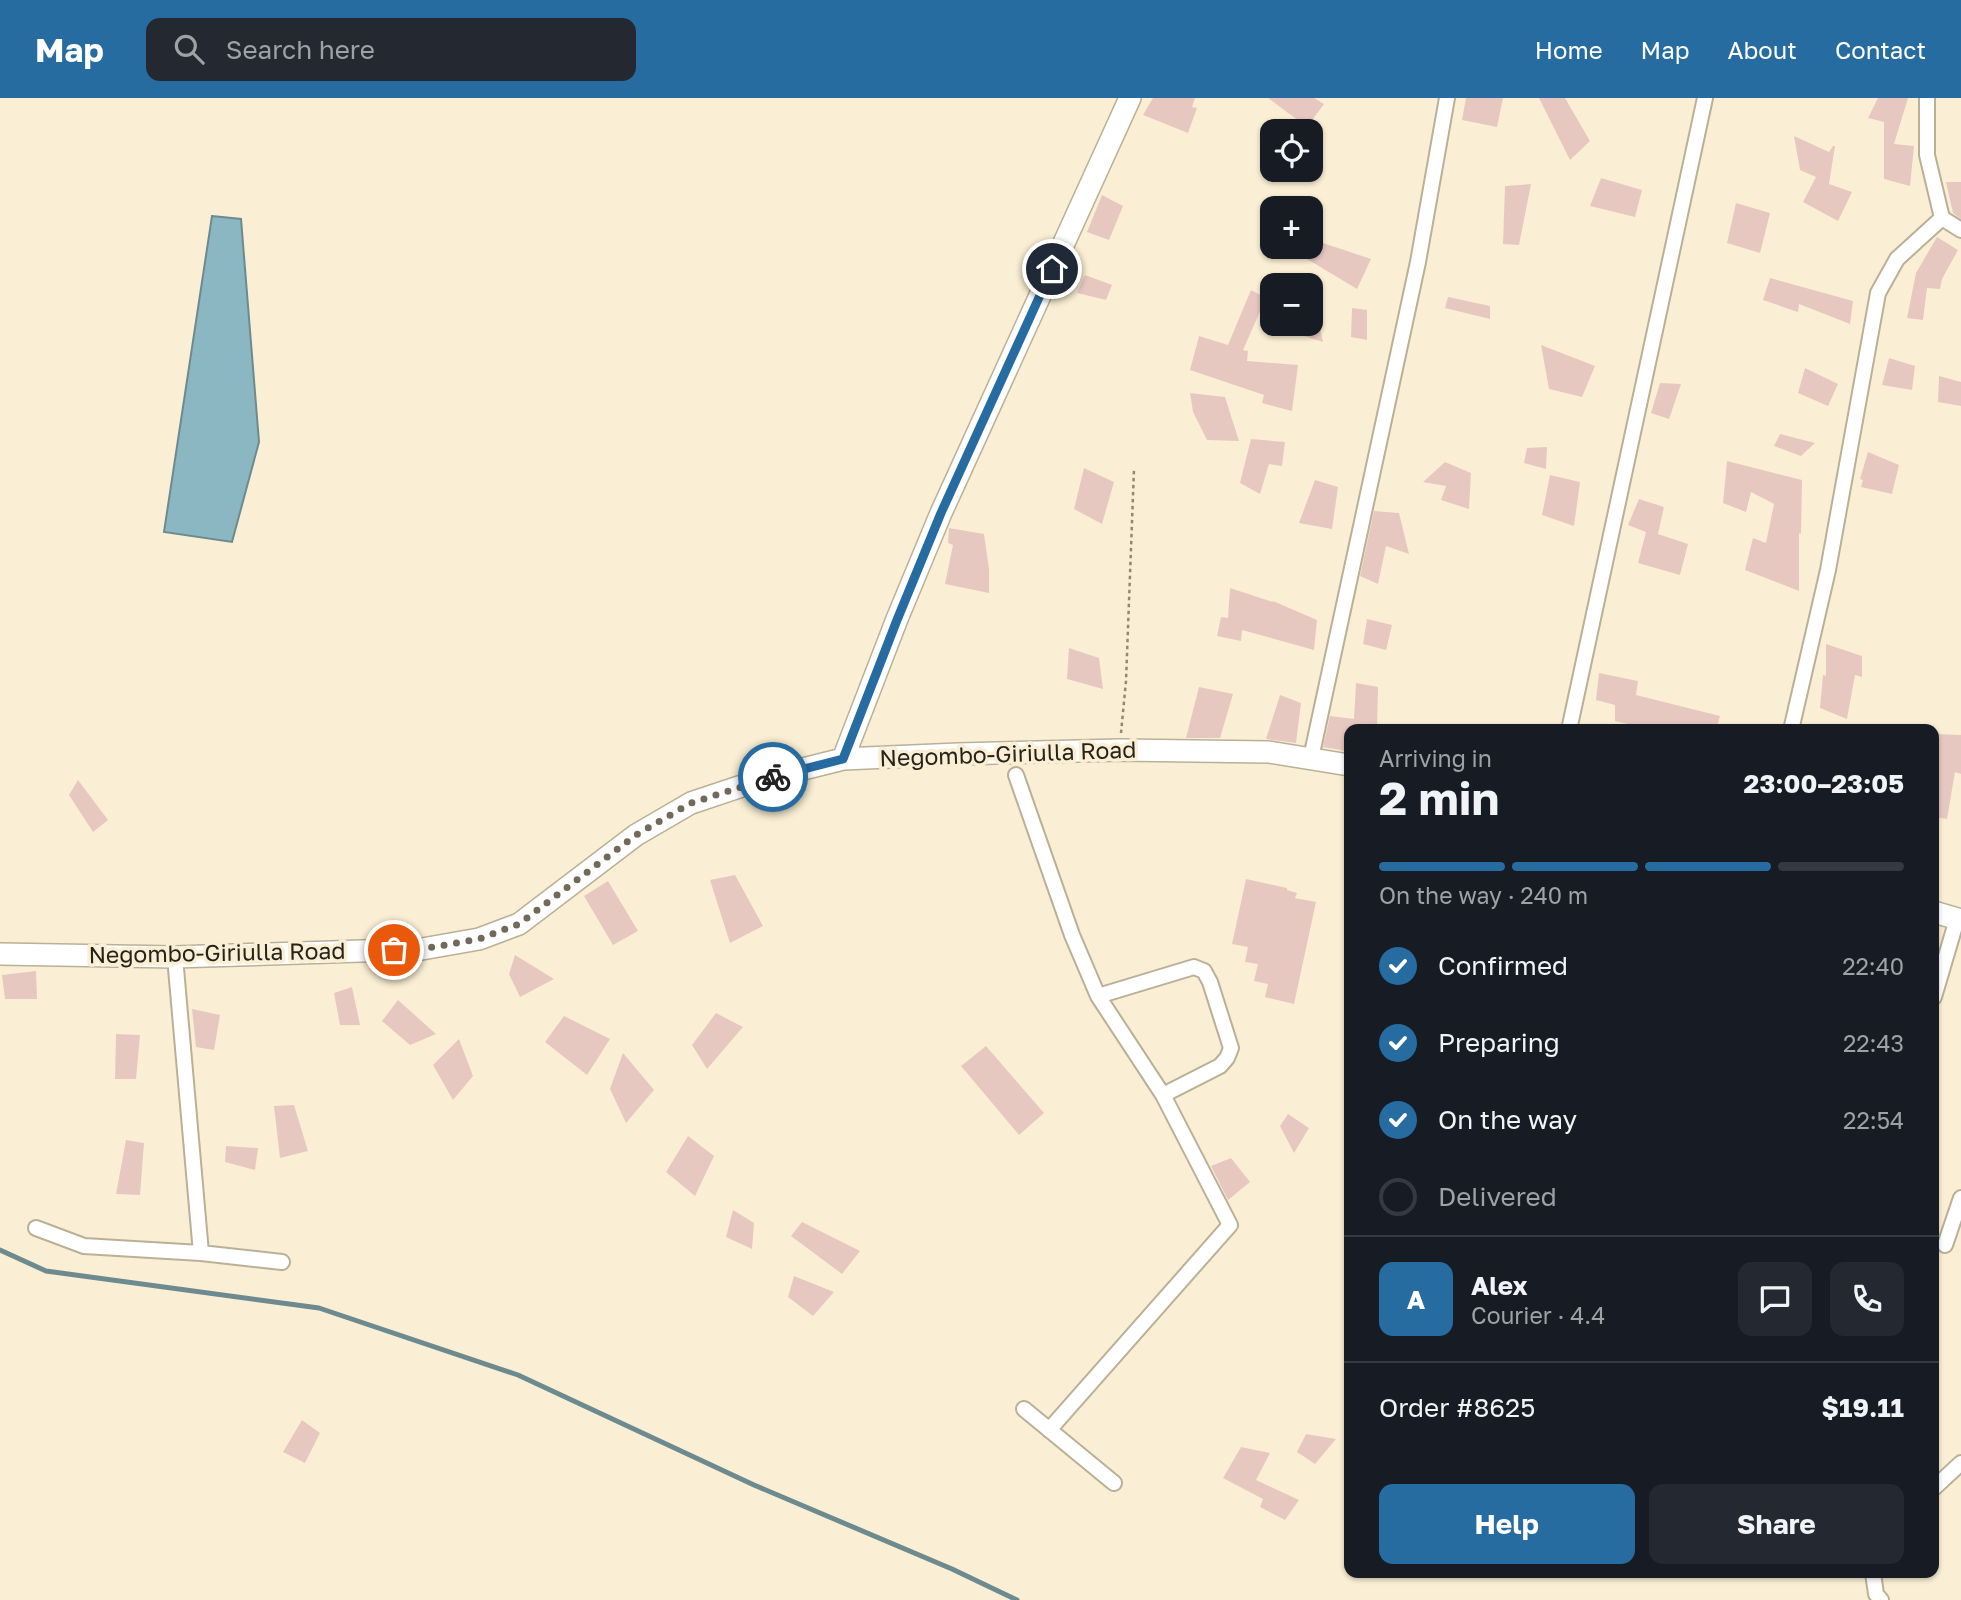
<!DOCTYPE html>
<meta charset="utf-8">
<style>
body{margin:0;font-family:"Golos Text",sans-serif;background:#242831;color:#f1f3f6;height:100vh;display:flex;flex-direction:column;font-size:26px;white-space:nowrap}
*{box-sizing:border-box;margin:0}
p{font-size:23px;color:#9ea1a6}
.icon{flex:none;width:38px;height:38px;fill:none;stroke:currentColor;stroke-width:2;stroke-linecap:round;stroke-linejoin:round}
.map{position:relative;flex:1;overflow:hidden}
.drawer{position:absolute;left:1344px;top:626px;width:595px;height:854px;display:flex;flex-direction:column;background:#171b24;border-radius:14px;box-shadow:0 2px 5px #0004}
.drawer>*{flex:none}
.controls{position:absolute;left:1260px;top:21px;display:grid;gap:14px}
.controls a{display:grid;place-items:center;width:63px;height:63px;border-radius:14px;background:#171b24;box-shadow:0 2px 5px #0004;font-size:35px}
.pin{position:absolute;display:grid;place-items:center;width:60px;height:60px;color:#fff;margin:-30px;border:4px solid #fff;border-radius:50%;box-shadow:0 2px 7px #0007}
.courier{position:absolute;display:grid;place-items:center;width:70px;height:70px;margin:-35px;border:5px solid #276ca1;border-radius:50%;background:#fff;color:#222;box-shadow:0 2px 9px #0007}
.headline em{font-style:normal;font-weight:700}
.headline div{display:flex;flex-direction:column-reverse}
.headline{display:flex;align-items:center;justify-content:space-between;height:119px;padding:0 35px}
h1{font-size:46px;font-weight:700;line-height:52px}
.bar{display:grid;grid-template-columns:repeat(4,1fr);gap:10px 7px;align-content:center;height:84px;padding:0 35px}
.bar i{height:9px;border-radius:5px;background:#363941}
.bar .selected{background:#276ca1}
.bar p{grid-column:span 4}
.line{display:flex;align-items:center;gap:18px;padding:0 35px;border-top:2px solid #363941}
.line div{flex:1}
.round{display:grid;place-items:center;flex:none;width:74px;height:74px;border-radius:14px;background:#242831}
ol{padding:0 35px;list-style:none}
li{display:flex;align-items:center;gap:21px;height:77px}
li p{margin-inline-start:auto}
li .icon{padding:7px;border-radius:50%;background:#276ca1;color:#fff;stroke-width:4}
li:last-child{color:#9ea1a6}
li i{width:38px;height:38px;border:4px solid #363941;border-radius:50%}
.button{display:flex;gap:14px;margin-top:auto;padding:14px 35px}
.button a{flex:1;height:80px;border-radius:14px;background:#276ca1;color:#fff;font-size:28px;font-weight:700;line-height:80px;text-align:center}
.button a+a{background:#242831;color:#f1f3f6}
header{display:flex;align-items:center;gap:42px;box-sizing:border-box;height:98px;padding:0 35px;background:#276ca1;color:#fff}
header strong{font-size:33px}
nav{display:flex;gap:38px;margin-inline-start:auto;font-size:24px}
.search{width:490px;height:63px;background:#242831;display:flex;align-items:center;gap:18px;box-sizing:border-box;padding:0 24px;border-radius:14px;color:#9ea1a6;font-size:26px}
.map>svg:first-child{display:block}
.water{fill:#8bb7c2;stroke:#6d8b8f;stroke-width:2}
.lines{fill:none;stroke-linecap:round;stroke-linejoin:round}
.stream{stroke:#6d8b8f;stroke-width:5}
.building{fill:#e7c8c0}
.street-casing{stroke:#bab097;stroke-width:18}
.primary-casing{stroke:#bab097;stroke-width:24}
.path{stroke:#908976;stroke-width:2.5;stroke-dasharray:3.5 3.5;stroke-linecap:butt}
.street{stroke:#fff;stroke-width:14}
.primary{stroke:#fff;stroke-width:21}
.done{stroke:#716a5a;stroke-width:7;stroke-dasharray:0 12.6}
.route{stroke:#276ca1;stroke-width:9}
.labels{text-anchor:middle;stroke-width:7;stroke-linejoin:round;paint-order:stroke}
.street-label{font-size:23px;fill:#272319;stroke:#faefd4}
</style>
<header>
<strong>Map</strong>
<div class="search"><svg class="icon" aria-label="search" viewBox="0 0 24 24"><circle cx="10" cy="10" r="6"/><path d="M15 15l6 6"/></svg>Search here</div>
<nav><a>Home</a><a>Map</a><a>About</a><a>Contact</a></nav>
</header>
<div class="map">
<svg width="1961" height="1502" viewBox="0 0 1961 1502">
<rect width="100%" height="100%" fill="#faefd4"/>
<path class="water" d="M212 118 241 121 259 344 232 444 164 434Z"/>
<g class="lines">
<path class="stream" d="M0 1152 46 1173 319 1210 518 1277 754 1387 952 1471 1017 1502"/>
</g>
<path class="building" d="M1153 0H1195L1192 9 1197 10 1188 35 1143 17Z
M1268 0H1314L1324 6 1307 29Z
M1466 0H1503L1497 29 1462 22Z
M1539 0H1565L1590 43 1570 62Z
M1878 0H1908L1894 46 1914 48 1910 88 1884 81V24L1868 20Z
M1794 38 1829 54 1833 48H1835L1829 86 1852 94 1838 123 1803 104 1816 79 1800 72Z
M1601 80 1642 92 1635 119 1590 108Z
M1946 84H1961V121L1953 115Z
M1531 86 1519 147 1503 146 1505 88Z
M1102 97 1123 108 1109 142 1087 134Z
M1736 105 1770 115 1760 155 1727 145Z
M1937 139 1958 152 1942 181 1940 191 1927 190 1923 222 1907 220 1916 175Z
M1311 141 1371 161 1357 191 1287 149H1311Z
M1085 177 1112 187 1106 202 1077 195Z
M1770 180 1853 203 1850 226 1799 206 1798 214 1763 202Z
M1251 192 1266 200 1243 252 1248 253 1247 263 1298 267 1292 313 1262 305 1264 297 1190 272 1199 238 1228 247Z
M1448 199 1490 208V221L1445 210Z
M1352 210 1367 212V242L1351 239Z
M1276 226H1319L1323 244 1276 229Z
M1541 247 1595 268 1582 299 1549 291Z
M1889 260 1915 268 1912 292 1882 287Z
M1805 270 1838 286 1828 308 1798 295Z
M1939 278 1961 284V308L1938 304Z
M1660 285 1681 286 1669 321 1651 315Z
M1190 295 1225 299 1239 343 1207 342 1193 314Z
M1780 336 1815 345 1801 358 1774 348Z
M1251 341 1285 344 1282 368 1269 366 1260 396 1240 385Z
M1547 349 1546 371 1524 365 1527 350Z
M1868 354 1899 367 1892 396 1861 389 1863 382 1860 381Z
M1727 363 1802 382 1801 436 1799 435V493L1745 472 1753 440 1766 445 1774 406 1751 394 1746 414 1723 405Z
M1445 364 1471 375 1469 411 1441 402 1446 388 1423 384Z
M1084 370 1114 384 1102 426 1074 411Z
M1550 377 1580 384 1574 428 1542 417Z
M1315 382 1338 389 1332 431 1299 425Z
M1639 401 1664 409 1658 436 1688 446 1680 477 1638 465 1646 434 1628 427Z
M1374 413 1399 415 1409 456 1386 448 1378 486 1360 478Z
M949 430 984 436 989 471V495L945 486 953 447 948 445Z
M1230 490 1273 504V503L1317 522 1314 552 1242 532 1241 543 1217 538 1221 519 1228 520Z
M1367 521 1392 527 1386 552 1363 546Z
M1826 546 1862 558V579L1855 577 1847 621 1820 610 1823 577 1826 578Z
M1069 550 1099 560 1103 591 1067 581Z
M1599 575 1638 583 1636 597 1720 618 1716 632H1652L1615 623V607L1596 602Z
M1356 585 1378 589 1377 632H1346V653L1323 649 1330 618 1354 621Z
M1199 589 1233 596 1220 640H1186Z
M1280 597 1301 605 1296 645 1266 641Z
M1934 636 1961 637V676L1955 674 1947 721 1934 719Z
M78 682 108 722 93 734 69 697Z
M735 777 763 828 730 845 710 782Z
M1246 781 1287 790V792L1297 795 1295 800 1316 804 1294 906 1265 899 1268 886 1254 883 1258 866 1245 864 1248 849 1232 846Z
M608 783 638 833 613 847 584 798Z
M515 857 554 881 520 899 509 876Z
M36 873 37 901H5L2 877Z
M352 889 360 927H340L334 895Z
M398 902 436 936 410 947 382 923Z
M192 911 220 917 214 952 196 949Z
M716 915 743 929 707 971 692 947Z
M564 918 610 941 587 977 545 944Z
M116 936 140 937 136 981H115Z
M459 941 473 978 453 1002 433 967Z
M986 948 1044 1015 1019 1037 961 968Z
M623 955 654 992 626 1025 610 991Z
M294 1007 308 1053 280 1060 274 1008Z
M1288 1016 1309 1030 1294 1055 1280 1028Z
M688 1038 714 1058 695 1098 666 1074Z
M126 1042 144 1045 140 1097 116 1096Z
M226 1048 258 1050 255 1072 225 1064Z
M1231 1060 1250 1084 1228 1102 1211 1068Z
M733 1112 754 1125 752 1151 726 1139Z
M802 1124 860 1153 842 1176 791 1138Z
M794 1178 834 1194 813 1218 788 1199Z
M302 1322 320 1335 305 1365 283 1354Z
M1306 1336 1336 1341 1315 1366 1297 1354Z
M1241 1349 1270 1355 1256 1382 1299 1402 1285 1422 1260 1409 1263 1401 1223 1380Z"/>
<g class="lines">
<defs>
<path id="street" d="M1927 0V57L1942 120 1961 132
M1569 632 1705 0
M1791 632 1828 472 1878 195 1897 161 1942 120
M1311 660 1418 164 1447 0
M1016 677 1072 837 1098 898 1163 997 1230 1127 1049 1332
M175 859 201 1155
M1098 898 1194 869 1204 873 1210 884 1231 950 1227 960 1220 968 1163 997
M1934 899 1957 821
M36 1130 84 1148 201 1155 282 1164
M1945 1147 1961 1100
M1024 1311 1114 1385
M1934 1390 1961 1365
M1873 1475 1876 1496 1881 1502"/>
<path id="primary" d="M843 661 897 521 941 415 1130 0
M1934 814 1961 822
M0 856 175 859 422 851 479 841 519 826 636 737 691 705 763 681 843 661 958 656 1120 652 1269 654 1349 667"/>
</defs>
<use href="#street" class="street-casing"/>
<use href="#primary" class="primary-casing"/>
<path class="path" d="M1121 635 1126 583 1134 371"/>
<use href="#street" class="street"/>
<use href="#primary" class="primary"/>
</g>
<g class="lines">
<path class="done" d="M394 852 422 851 479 841 519 826 636 737 691 705 773 679"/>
<path class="route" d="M773 679 843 661 897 522 941 415 1052 171"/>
</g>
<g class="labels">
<g class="street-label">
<text transform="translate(1008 656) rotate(-2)" y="8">Negombo-Giriulla Road</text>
<text transform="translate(217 855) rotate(-1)" y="8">Negombo-Giriulla Road</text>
</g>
</g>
</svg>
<div class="controls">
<a><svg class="icon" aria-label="locate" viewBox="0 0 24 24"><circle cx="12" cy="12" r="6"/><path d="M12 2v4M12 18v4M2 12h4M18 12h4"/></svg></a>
<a>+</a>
<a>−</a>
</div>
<div class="pin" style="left:394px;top:852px;background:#ea580c"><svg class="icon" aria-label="bag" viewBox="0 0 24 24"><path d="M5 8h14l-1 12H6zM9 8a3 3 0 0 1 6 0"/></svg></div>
<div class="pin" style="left:1052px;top:171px;background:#1f2937"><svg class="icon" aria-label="home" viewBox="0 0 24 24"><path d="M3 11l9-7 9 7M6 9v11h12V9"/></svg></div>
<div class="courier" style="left:773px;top:679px"><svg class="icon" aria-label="bike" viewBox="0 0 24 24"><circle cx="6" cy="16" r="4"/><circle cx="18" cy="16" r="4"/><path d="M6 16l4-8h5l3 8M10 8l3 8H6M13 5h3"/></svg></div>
<section class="drawer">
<div class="headline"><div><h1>2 min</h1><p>Arriving in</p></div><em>23:00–23:05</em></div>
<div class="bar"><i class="selected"></i><i class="selected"></i><i class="selected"></i><i></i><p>On the way · 240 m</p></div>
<ol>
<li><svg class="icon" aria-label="check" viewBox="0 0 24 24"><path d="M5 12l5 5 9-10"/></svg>Confirmed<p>22:40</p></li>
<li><svg class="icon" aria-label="check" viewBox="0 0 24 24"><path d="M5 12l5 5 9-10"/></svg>Preparing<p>22:43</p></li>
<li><svg class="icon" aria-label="check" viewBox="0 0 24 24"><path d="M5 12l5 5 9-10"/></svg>On the way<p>22:54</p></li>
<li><i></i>Delivered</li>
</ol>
<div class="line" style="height:126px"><b class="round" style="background:#276ca1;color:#fff">A</b><div><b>Alex</b><p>Courier · 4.4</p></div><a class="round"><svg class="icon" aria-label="chat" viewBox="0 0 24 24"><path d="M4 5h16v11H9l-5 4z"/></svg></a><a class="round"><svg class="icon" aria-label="phone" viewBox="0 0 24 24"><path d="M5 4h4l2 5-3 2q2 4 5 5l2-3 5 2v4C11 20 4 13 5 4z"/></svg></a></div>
<div class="line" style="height:91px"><div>Order #8625</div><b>$19.11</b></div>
<div class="button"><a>Help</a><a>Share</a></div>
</section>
</div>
